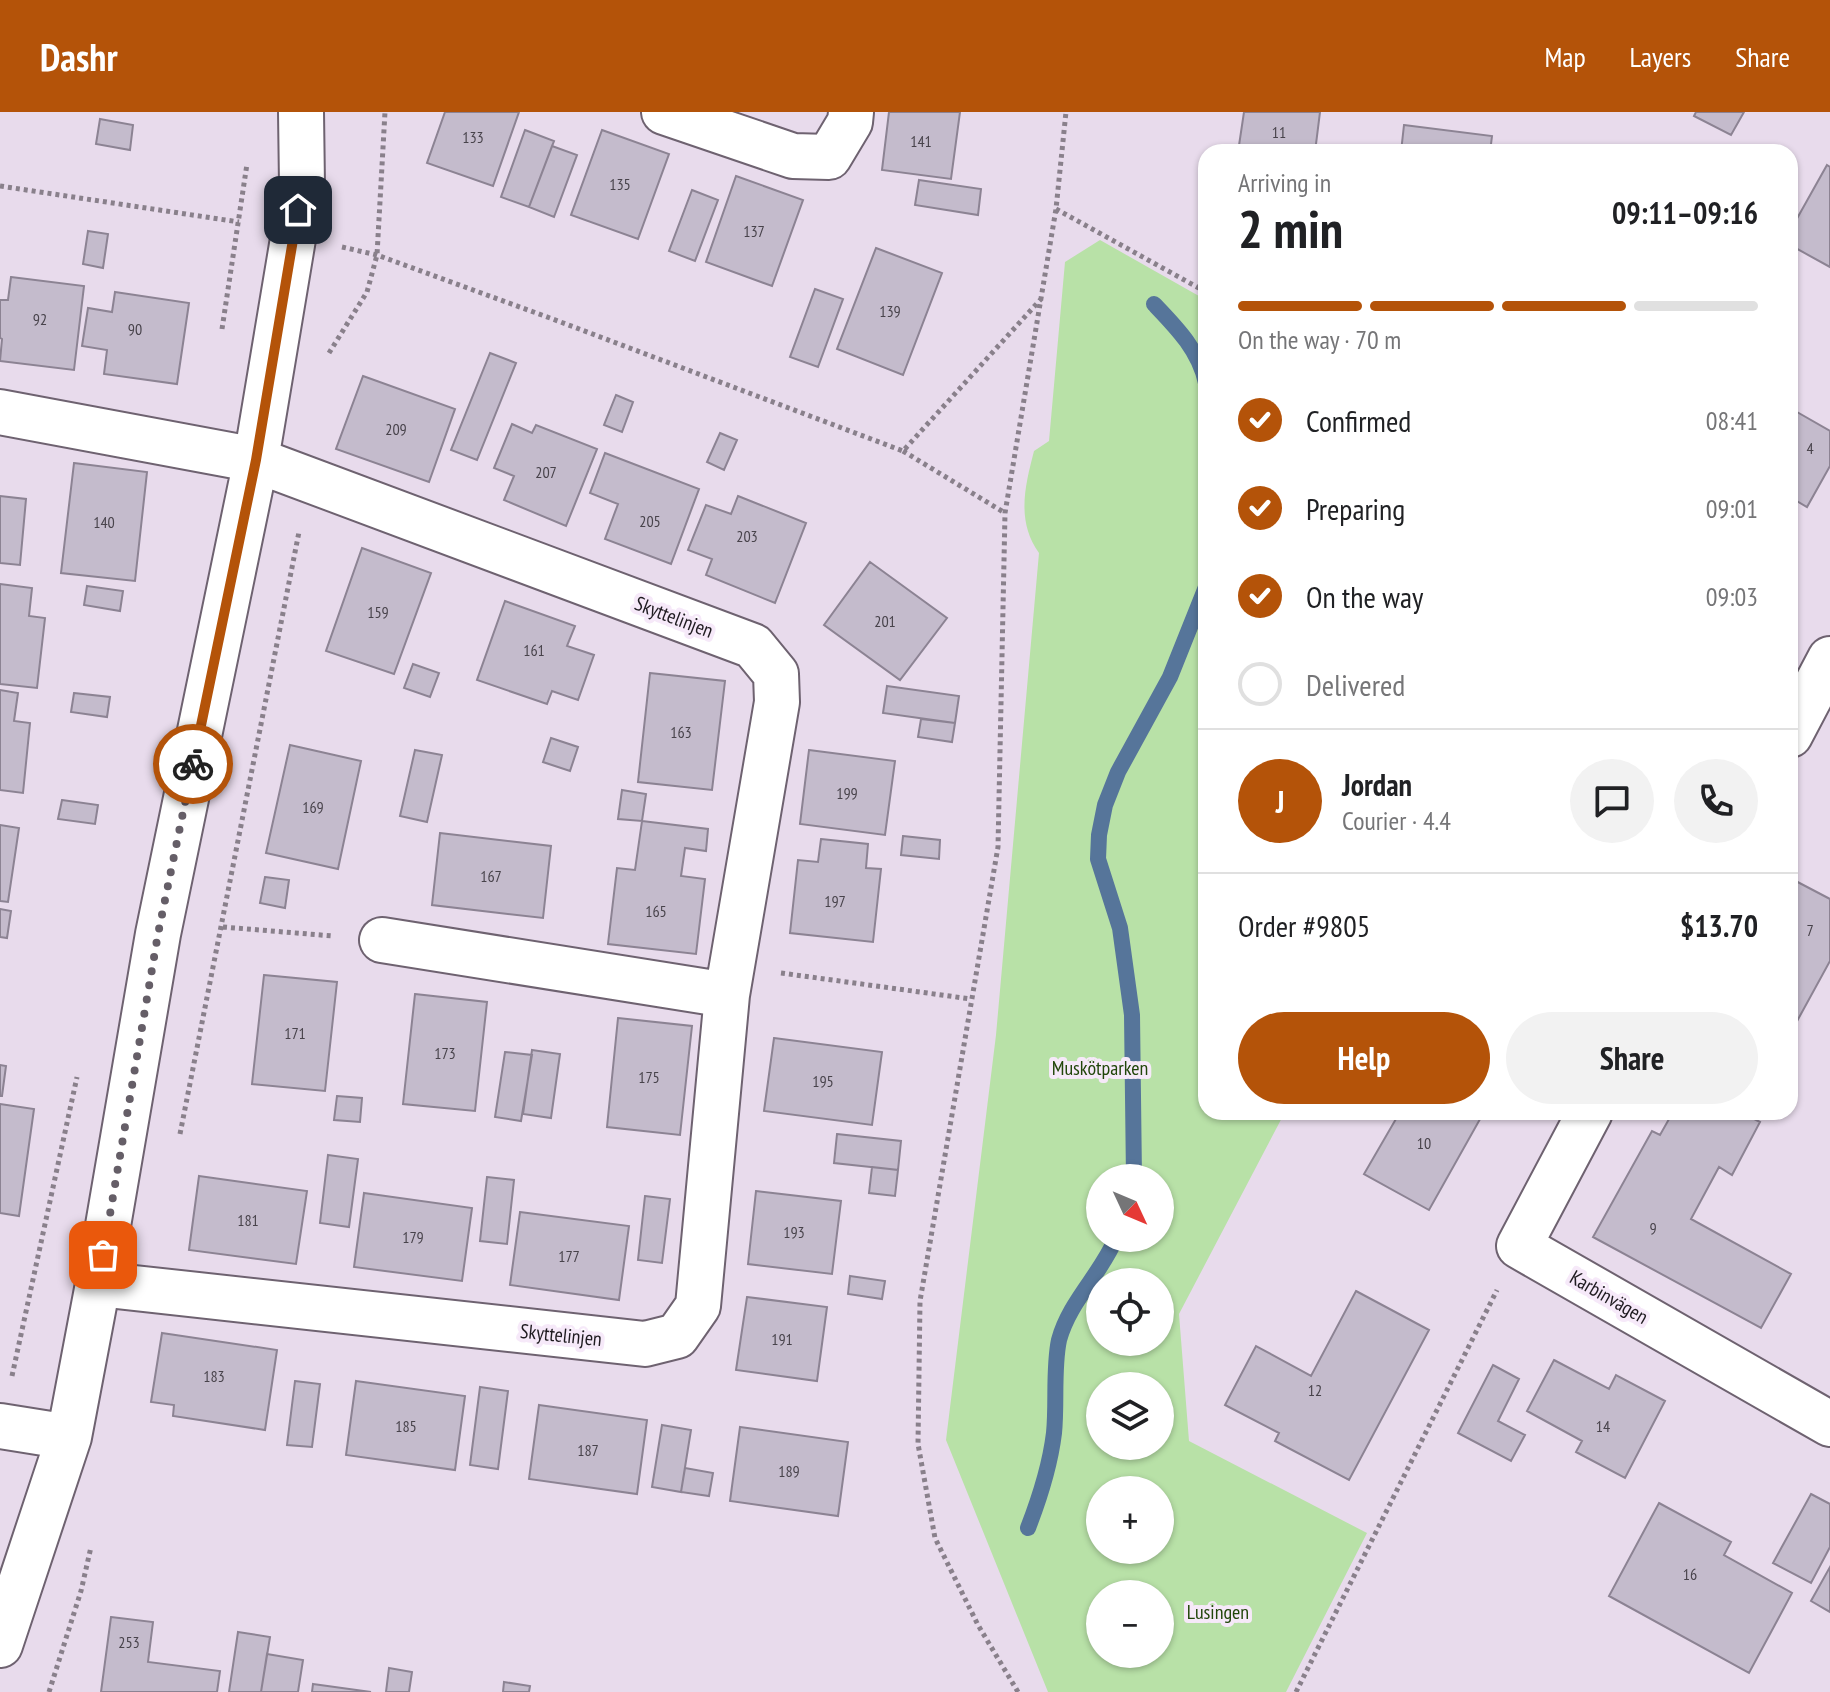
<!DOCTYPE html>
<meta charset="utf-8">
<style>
body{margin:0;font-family:"PT Sans Narrow",sans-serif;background:#f2f2f2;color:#202124;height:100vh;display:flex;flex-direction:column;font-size:30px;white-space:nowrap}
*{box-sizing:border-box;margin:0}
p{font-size:26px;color:#757577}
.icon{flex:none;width:44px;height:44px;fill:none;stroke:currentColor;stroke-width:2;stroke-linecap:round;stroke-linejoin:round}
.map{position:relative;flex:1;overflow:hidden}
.panel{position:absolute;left:1198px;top:32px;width:600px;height:976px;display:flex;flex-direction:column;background:#fff;border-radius:24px;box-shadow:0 2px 6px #0004}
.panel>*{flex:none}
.needle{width:52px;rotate:134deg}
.tools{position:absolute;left:1086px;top:1052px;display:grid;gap:16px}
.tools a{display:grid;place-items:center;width:88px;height:88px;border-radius:50%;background:#fff;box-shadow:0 2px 6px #0004;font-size:40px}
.pin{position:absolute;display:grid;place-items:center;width:68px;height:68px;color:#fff;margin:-34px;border-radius:16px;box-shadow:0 4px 12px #0006}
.courier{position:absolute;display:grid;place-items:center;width:80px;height:80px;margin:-40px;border:6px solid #b45309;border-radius:50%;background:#fff;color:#222;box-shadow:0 2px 10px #0007}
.summary em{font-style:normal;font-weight:700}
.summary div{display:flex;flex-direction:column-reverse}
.summary{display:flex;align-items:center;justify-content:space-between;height:136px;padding:0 40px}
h1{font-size:52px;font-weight:700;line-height:60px}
.bar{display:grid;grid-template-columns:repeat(4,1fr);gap:12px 8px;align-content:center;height:96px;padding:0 40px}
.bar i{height:10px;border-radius:6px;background:#e0e0e0}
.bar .current{background:#b45309}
.bar p{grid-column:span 4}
.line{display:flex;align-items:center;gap:20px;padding:0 40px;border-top:2px solid #e0e0e0}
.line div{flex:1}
.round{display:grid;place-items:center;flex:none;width:84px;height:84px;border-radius:42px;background:#f2f2f2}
ol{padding:0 40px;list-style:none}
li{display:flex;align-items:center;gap:24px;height:88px}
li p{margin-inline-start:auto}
li .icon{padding:8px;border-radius:50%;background:#b45309;color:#fff;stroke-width:4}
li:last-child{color:#757577}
li i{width:44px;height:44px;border:4px solid #e0e0e0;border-radius:50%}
.cta{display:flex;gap:16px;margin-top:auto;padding:16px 40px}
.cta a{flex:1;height:92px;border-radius:48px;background:#b45309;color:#fff;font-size:32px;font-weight:700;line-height:92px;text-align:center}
.cta a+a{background:#f2f2f2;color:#202124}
header{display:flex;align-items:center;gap:48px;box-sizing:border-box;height:112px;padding:0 40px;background:#b45309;color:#fff}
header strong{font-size:38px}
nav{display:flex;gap:44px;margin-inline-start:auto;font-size:28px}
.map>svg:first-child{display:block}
.green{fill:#b8e1a7;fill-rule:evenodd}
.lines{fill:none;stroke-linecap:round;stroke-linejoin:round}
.stream{stroke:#56759a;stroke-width:16}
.building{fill:#c4bbcc;stroke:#8c8393;stroke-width:2}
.minor-casing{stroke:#6e6270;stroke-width:48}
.path{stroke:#89808b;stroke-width:5;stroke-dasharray:4 4;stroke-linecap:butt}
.minor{stroke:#fff;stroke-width:44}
.done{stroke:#655e67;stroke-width:8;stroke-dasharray:0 14.4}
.route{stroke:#b45309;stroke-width:10}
.labels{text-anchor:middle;stroke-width:8;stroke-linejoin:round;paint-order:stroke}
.number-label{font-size:16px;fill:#48434b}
.street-label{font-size:20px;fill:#1f1b20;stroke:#f6e9f9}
.park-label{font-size:20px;fill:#21460a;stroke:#f6e9f9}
</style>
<header>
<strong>Dashr</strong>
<nav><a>Map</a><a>Layers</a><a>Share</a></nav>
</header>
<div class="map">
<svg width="1830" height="1580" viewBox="0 0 1830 1580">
<rect width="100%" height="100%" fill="#e8dbec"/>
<path class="green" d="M1100 128 1206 188V1000H1285L1179 1202 1189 1329 1367 1421 1286 1580H1048L946 1328 996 923 1039 441C1016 409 1025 374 1034 339L1049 329 1065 150ZM1100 1066H1160V1126H1100ZM1100 1170H1160V1230H1100ZM1160 1274V1334H1100V1274ZM1100 1378H1160V1438H1100ZM1100 1482H1160V1542H1100Z"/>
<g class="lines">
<path class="stream" d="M1154 192C1176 215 1199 238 1206 271
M1134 1066 1132 903 1120 816 1098 747 1099 723 1105 693 1118 660 1170 565 1206 475
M1028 1416C1040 1385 1050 1354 1054 1321 1057 1292 1053 1256 1059 1228 1069 1190 1101 1162 1116 1126"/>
</g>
<path class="building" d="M445 0H519L493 74 427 51Z
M889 0H960L951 67 882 58Z
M1244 0H1320L1315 40H1238Z
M1696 0H1744L1731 23 1694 4Z
M100 7 133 13 130 38 96 32Z
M1404 13 1492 24 1490 40H1401Z
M525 18 554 29 529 95 501 85Z
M602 18 669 42 638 127 571 103Z
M552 34 577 43 554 105 529 95Z
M1827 53 1830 55V155L1790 133V119Z
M736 64 803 88 772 174 706 150Z
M919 68 981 77 978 103 915 93Z
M692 78 718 88 695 149 669 139Z
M88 119 108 122 103 156 83 152Z
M876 136 942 161 903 263 837 237Z
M11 165 84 174 74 258 0 249 2 227 0 226V188H8Z
M815 177 843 187 818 255 790 245Z
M115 180 189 191 177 272 104 262 107 238 82 234 88 196 112 200Z
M490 241 516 251 477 348 451 338Z
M363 264 455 297 429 370 336 337Z
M616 283 633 290 622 320 604 313Z
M1790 296 1830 319V354L1807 395 1790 385Z
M512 312 532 321 536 313 597 337 566 414 504 388 514 364 494 356Z
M720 321 737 328 724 358 707 350Z
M605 341 699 377 671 452 605 427 618 392 590 381Z
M74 351 147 360 135 469 61 461Z
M0 384 26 387 20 453 0 451Z
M738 384 806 411 775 491 706 463 712 447 688 438 706 393 731 402Z
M362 436 431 461 394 562 326 539Z
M870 450 947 506 900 568 824 513Z
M0 472 32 476 29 504 45 506 37 576 0 572Z
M87 474 123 479 120 499 84 493Z
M505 489 575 514 567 534 594 543 578 588 552 579 547 592 477 568Z
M413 552 439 561 430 585 404 576Z
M650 561 725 569 712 678 638 670Z
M887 574 959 584 955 611 883 601Z
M0 578 18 581 14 609 30 611 23 681 0 678Z
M74 581 110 585 107 605 71 600Z
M921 607 955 611 952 630 918 625Z
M551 626 578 635 570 659 543 650Z
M290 633 361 649 338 757 266 741Z
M415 638 442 643 427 710 400 704Z
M809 638 895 649 885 723 800 712Z
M622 678 646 682 642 709 618 707Z
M62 688 98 693 95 712 58 707Z
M642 709 708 717 706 739 685 736 681 764 705 767 696 842 608 832 617 756 635 758Z
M0 713 19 716 8 790 0 789Z
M440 721 551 734 543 806 432 793Z
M903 724 940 728 939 747 901 743Z
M821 727 868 732 866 756 881 757 873 830 790 821 798 748 818 750Z
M265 765 289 768 285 796 260 791Z
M1790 766 1830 787V849L1790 922Z
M0 797 11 799 7 826 0 825Z
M264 863 337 870 325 979 252 972Z
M415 882 487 890 475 999 403 992Z
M618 906 692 914 680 1023 607 1015Z
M774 926 882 940 872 1013 764 999Z
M532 938 560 942 551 1006 523 1002Z
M505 940 532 943 521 1009 495 1005Z
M0 953 6 954 2 984H0Z
M337 984 362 986 360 1010 334 1008Z
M0 992 34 997 19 1104 0 1101Z
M1400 1000H1484L1429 1098 1364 1062Z
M1673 1000H1741L1760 1010 1732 1063 1719 1055 1691 1107 1791 1162 1761 1216 1593 1125 1652 1019 1660 1023Z
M837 1022 901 1029 898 1058 834 1051Z
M328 1043 358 1047 349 1115 320 1111Z
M872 1055 898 1058 895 1084 869 1081Z
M199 1064 307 1079 296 1152 189 1138Z
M487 1065 514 1068 507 1132 480 1129Z
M756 1079 841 1089 832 1162 748 1152Z
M364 1081 472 1096 462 1169 354 1155Z
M645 1084 670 1087 662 1151 638 1148Z
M520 1100 629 1114 619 1188 510 1173Z
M850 1164 885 1169 882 1187 848 1182Z
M1356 1179 1429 1218 1349 1368 1275 1329 1279 1321 1225 1293 1256 1234 1311 1264Z
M747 1185 827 1195 817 1269 736 1258Z
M162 1221 277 1238 265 1318 173 1304 174 1293 151 1290Z
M1554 1248 1609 1277 1616 1263 1665 1289 1625 1366 1576 1340 1582 1329 1527 1299Z
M1493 1253 1519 1267 1498 1309 1525 1323 1511 1349 1458 1321Z
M295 1269 320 1272 312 1335 287 1333Z
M356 1269 465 1284 455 1358 346 1343Z
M480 1275 508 1279 498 1357 470 1353Z
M539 1293 647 1308 637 1382 529 1367Z
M662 1313 691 1318 681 1380 652 1375Z
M740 1315 848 1330 838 1404 730 1389Z
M685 1356 713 1361 709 1384 681 1380Z
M1811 1382 1830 1392V1435L1811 1471 1773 1451Z
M1659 1391 1731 1430 1724 1443 1792 1481 1749 1561 1609 1484Z
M1830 1455V1500L1811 1489Z
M111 1505 153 1510 148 1550 220 1559 217 1580H101Z
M238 1520 270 1525 261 1580H229Z
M267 1542 303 1548 298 1580H261Z
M389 1556 412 1560 409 1580H386Z
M504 1570 530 1574 529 1580H503Z
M313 1572 371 1580H312Z"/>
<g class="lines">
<defs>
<path id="minor" d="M664 0 793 44 829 45 850 10 851 0
M0 300 256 348 753 534 776 562 777 590 727 883 382 828
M1790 623 1830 547
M1590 1000 1519 1134 1830 1312
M98 1172 645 1232 677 1224 698 1194 727 883
M0 1314 69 1325
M0 1533 69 1325 98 1172 158 822 256 348 302 73 301 0"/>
</defs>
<use href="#minor" class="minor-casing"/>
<path class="path" d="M0 74 239 110
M1056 97 1206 180
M342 135 377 143 550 206 903 339 1041 187
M222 217 247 52
M329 241 367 180 377 143 385 0
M903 339 1005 401
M223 815 333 824
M781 861 971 887
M180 1022 299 420
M12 1264 77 965
M49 1580 81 1479 91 1435
M1018 1580 978 1513 935 1426 918 1332 920 1189 998 735 1005 401 1056 97 1066 0
M1296 1580 1497 1178"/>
<use href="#minor" class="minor"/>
</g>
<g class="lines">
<path class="done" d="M103 1143 158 822 193 652"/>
<path class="route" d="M193 652 256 348 298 98"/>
</g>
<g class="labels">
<g class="number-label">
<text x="1279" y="26">11</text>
<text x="473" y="31">133</text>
<text x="921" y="35">141</text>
<text x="620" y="78">135</text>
<text x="754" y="125">137</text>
<text x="890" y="205">139</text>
<text x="40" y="213">92</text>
<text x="135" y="223">90</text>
<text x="396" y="323">209</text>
<text x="1810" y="342">4</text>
<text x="546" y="366">207</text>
<text x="650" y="415">205</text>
<text x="104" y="416">140</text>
<text x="747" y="430">203</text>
<text x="378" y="506">159</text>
<text x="885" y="515">201</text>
<text x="534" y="544">161</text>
<text x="681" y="626">163</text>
<text x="847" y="687">199</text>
<text x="313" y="701">169</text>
<text x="491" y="770">167</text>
<text x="835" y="795">197</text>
<text x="656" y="805">165</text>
<text x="1810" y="824">7</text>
<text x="295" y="927">171</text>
<text x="445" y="947">173</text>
<text x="649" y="971">175</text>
<text x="823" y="975">195</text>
<text x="1424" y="1037">10</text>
<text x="248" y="1114">181</text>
<text x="1653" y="1122">9</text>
<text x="794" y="1126">193</text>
<text x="413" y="1131">179</text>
<text x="569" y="1150">177</text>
<text x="782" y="1233">191</text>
<text x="214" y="1270">183</text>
<text x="1315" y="1284">12</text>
<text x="406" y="1320">185</text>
<text x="1603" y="1320">14</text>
<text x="588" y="1344">187</text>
<text x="789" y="1365">189</text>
<text x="1690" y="1468">16</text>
<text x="129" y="1536">253</text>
</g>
<g class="street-label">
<text transform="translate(674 505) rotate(21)" y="7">Skyttelinjen</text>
<text transform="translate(1609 1185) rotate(30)" y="7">Karbinvägen</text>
<text transform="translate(561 1223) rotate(6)" y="7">Skyttelinjen</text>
</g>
<g class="park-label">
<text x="1100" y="963">Muskötparken</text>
<text x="1218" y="1507">Lusingen</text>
</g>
</g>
</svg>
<div class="tools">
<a><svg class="needle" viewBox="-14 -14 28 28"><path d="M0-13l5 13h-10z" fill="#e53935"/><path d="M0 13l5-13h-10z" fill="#757577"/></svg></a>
<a><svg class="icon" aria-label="locate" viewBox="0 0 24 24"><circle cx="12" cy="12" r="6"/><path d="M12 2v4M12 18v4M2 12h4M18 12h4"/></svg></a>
<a><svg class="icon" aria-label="layers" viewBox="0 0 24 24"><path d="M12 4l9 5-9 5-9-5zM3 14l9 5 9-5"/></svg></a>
<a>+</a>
<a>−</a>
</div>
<div class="pin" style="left:103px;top:1143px;background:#ea580c"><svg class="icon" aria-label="bag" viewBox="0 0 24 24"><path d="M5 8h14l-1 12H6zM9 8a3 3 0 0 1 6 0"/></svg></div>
<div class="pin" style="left:298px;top:98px;background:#1f2937"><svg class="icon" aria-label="home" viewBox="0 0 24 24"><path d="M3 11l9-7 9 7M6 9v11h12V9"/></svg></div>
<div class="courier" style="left:193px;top:652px"><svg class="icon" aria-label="bike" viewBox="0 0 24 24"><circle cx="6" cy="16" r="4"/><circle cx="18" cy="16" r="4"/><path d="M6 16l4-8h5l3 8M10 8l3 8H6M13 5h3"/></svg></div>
<section class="panel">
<div class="summary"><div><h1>2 min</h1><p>Arriving in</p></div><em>09:11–09:16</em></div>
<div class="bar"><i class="current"></i><i class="current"></i><i class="current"></i><i></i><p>On the way · 70 m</p></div>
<ol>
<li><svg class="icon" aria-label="check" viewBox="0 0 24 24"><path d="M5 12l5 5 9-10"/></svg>Confirmed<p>08:41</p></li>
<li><svg class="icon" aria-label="check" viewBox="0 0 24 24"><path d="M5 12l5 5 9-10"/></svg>Preparing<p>09:01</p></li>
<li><svg class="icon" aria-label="check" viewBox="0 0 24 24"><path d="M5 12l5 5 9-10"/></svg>On the way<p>09:03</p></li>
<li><i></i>Delivered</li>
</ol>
<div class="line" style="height:144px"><b class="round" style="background:#b45309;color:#fff">J</b><div><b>Jordan</b><p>Courier · 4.4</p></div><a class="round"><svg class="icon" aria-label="chat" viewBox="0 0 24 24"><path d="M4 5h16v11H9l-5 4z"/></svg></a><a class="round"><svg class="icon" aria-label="phone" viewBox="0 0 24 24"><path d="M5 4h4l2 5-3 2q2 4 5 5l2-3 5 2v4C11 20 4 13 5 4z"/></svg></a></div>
<div class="line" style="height:104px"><div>Order #9805</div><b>$13.70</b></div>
<div class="cta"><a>Help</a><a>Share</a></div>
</section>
</div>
